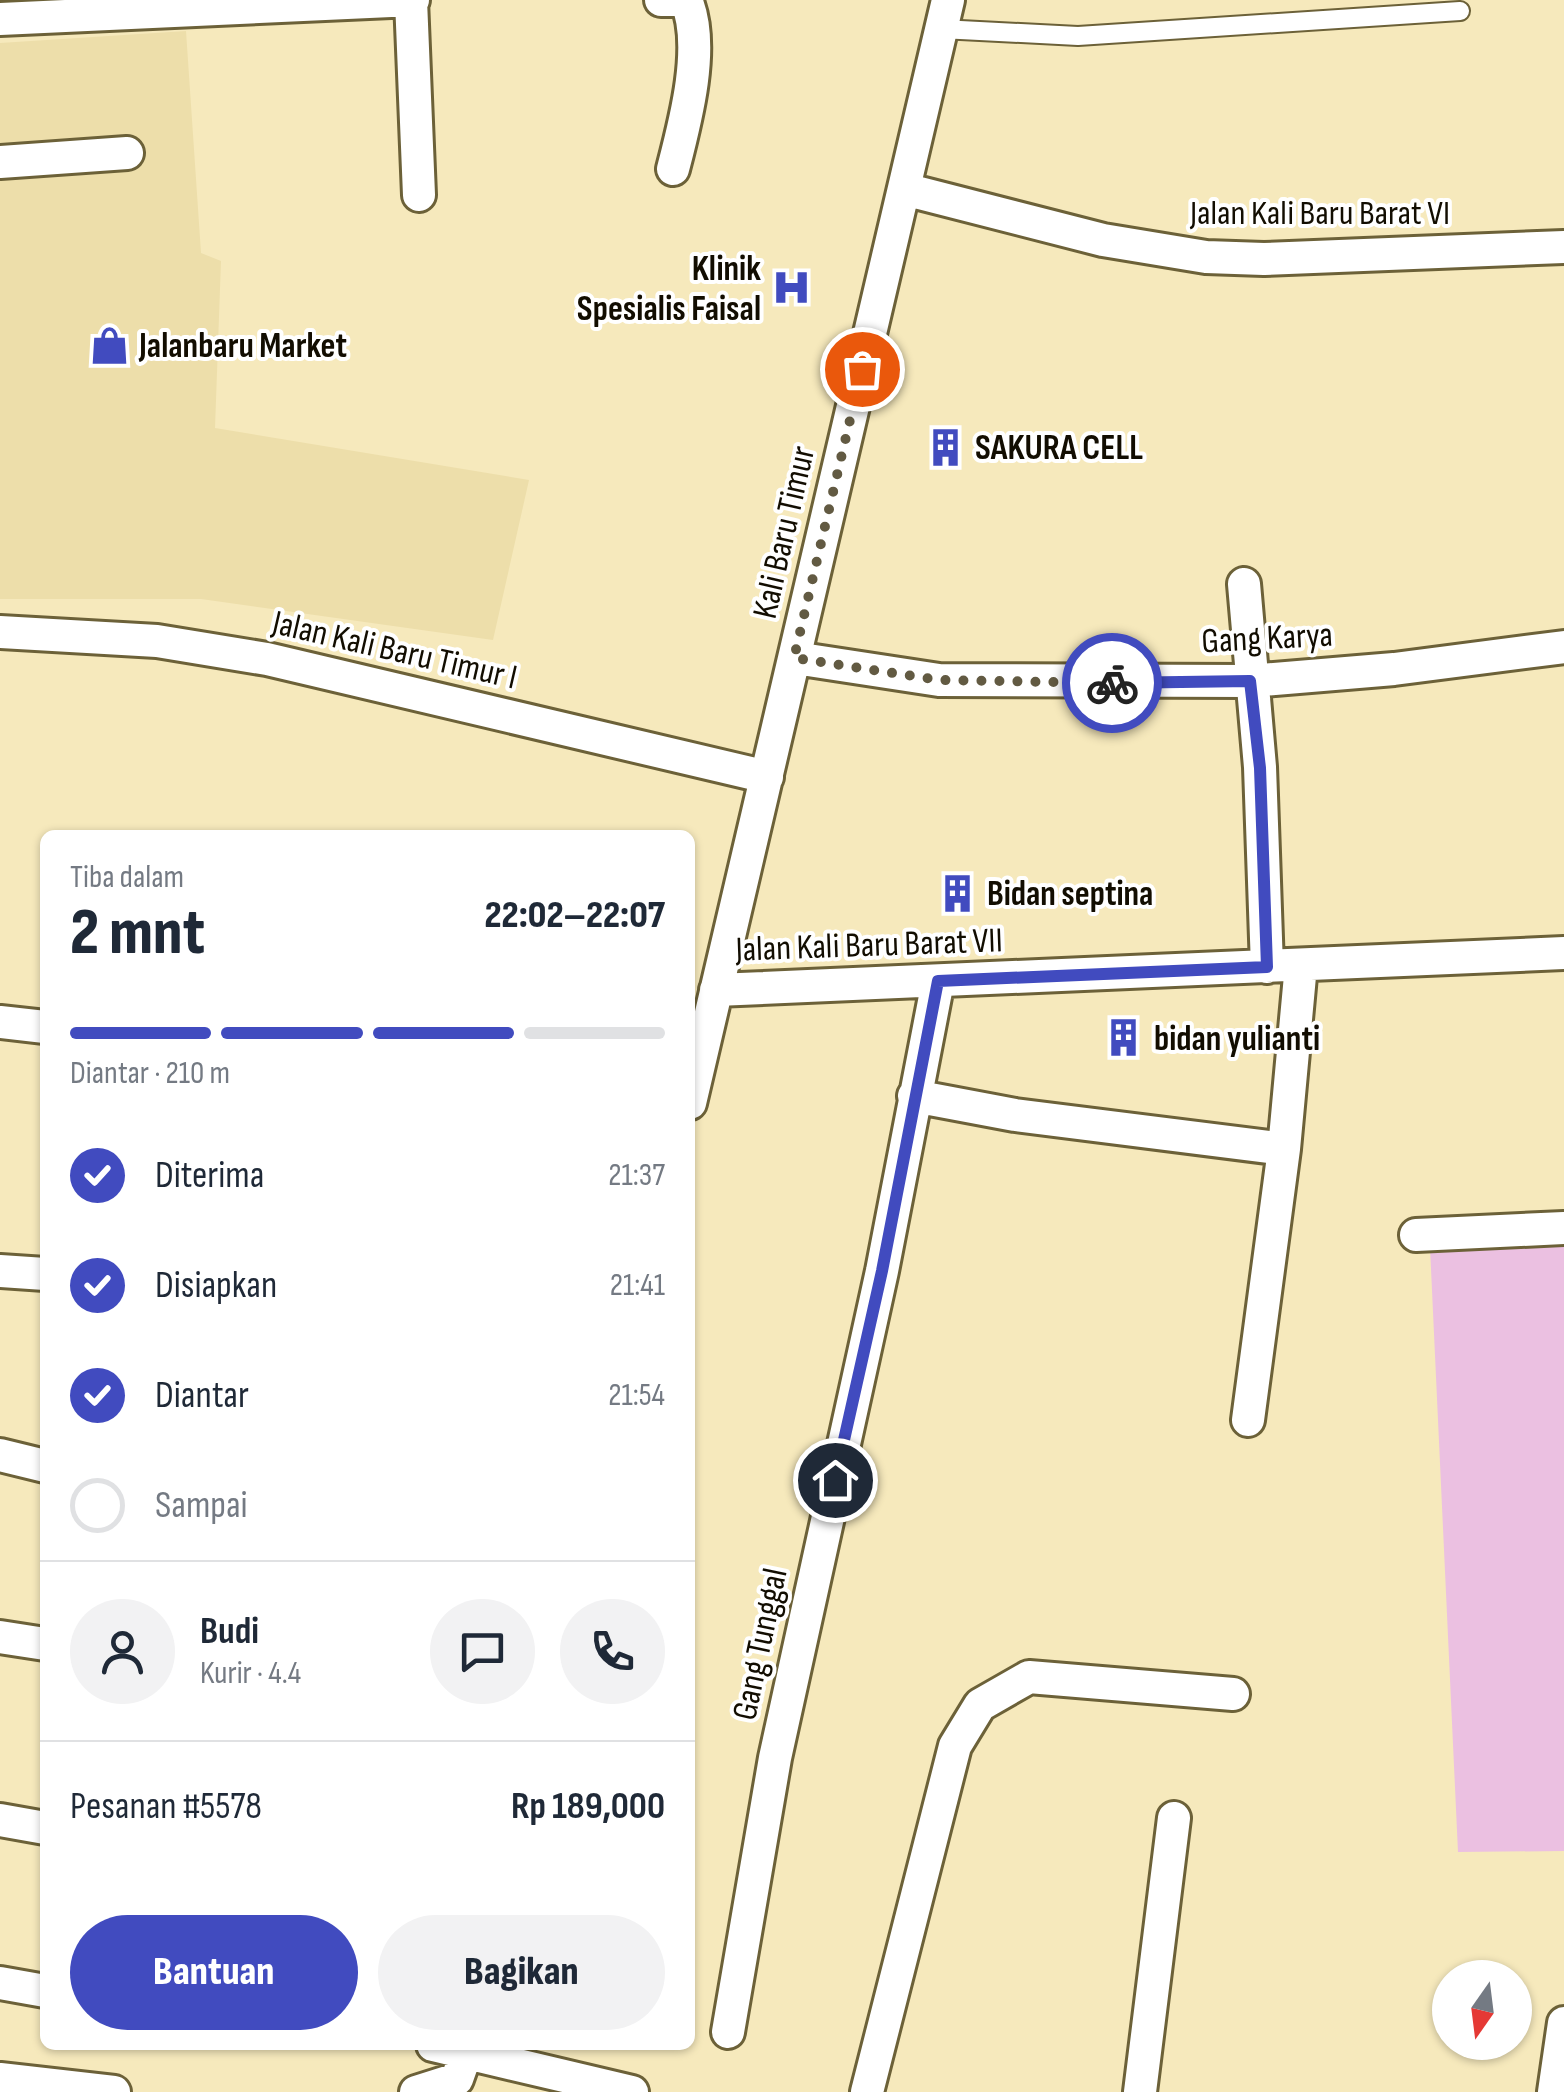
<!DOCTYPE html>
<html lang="id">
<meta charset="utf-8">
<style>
body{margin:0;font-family:"Sofia Sans Condensed",sans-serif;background:#f2f2f3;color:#1f2937;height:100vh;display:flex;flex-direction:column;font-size:38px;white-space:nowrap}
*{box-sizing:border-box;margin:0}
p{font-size:32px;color:#747a83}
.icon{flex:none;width:55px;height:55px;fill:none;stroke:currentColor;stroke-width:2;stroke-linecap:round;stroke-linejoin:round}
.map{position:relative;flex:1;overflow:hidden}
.sheet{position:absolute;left:40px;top:830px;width:655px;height:1220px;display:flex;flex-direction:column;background:#fff;border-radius:15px;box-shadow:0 2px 8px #0004}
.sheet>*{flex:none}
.needle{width:65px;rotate:194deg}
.buttons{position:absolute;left:1432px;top:1960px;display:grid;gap:20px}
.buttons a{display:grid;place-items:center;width:100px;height:100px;border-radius:50%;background:#fff;box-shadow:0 2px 8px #0004;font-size:50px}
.pin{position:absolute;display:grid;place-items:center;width:85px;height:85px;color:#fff;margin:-42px;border:5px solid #fff;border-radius:50%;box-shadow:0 2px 10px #0007}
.courier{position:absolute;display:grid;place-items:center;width:100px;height:100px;margin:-50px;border:8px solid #414bbf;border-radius:50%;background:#fff;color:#222;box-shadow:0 2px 12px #0007}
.summary em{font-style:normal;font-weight:800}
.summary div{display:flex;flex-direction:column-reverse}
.summary{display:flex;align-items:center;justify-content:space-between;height:170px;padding:0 30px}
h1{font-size:65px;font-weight:800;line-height:75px}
.bar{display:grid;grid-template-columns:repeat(4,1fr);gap:15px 10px;align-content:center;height:120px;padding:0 30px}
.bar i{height:12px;border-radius:8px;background:#e0e1e3}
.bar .selected{background:#414bbf}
.bar p{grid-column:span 4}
.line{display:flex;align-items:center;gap:25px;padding:0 30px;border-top:2px solid #e0e1e3}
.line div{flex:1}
.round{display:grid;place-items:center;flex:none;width:105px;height:105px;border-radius:52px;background:#f2f2f3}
ol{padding:0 30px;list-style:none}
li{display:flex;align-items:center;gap:30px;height:110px}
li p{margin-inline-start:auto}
li .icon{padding:10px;border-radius:50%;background:#414bbf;color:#fff;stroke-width:4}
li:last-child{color:#747a83}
li i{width:55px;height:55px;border:5px solid #e0e1e3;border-radius:50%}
.button{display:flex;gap:20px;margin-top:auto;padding:20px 30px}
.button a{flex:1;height:115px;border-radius:60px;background:#414bbf;color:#fff;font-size:40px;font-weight:800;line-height:115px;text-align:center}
.button a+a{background:#f2f2f3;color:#1f2937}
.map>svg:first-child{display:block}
.built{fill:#eddeaa}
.green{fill:#ebc0e1}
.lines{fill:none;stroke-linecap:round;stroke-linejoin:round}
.lane-casing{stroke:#6c6138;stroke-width:22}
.street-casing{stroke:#6c6138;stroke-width:38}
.lane{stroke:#fff;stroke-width:18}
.street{stroke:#fff;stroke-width:32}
.done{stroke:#625a42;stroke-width:10;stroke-dasharray:0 18}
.route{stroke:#414bbf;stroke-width:12}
.labels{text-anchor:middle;stroke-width:8;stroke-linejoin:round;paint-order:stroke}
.street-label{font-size:35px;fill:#120d01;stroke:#fff}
.poi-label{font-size:35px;font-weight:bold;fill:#120d01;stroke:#fff;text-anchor:start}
</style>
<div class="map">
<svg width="1564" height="2092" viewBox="0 0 1564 2092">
<rect width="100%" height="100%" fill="#f6e9bc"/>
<path class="built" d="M186 31 201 253 221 261 215 428 529 480 493 640 201 599H0V43Z"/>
<path class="green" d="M1564 1242V1851L1458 1852 1430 1247Z"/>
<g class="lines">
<defs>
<path id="lane" d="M941 29 1078 36 1460 11"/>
<path id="street" d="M411 0 419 195
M661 0H686C706 45 685 123 673 169
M0 19 413 0
M0 162 127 153
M904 189 1103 240 1206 257 1264 259 1564 247
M1244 584 1260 767 1267 967
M0 632 157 641 267 659 767 777
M795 658 939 680 1250 681 1394 669 1564 647
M716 990 1564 953
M0 1022 45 1027
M914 1096 1015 1115 1284 1149
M690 1103 948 0
M1416 1235 1564 1228
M0 1271 45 1274
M1248 1420 1284 1149 1301 965
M0 1455 45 1466
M0 1637 45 1644
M0 1820 45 1828
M0 1983 45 1991
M728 2032 775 1758 882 1271 938 981
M433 2045 632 2092
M0 2079 114 2092
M416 2092 457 2079 469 2045
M867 2092 955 1746 980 1705 1029 1677 1233 1694
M1140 2092 1174 1818
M1554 2092 1564 2023"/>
</defs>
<use href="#lane" class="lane-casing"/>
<use href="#street" class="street-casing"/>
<use href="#lane" class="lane"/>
<use href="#street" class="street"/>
</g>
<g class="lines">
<path class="done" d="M862 369 794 658 939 680 1112 683"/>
<path class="route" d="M835 1480 882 1271 938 981 1267 967 1260 768 1250 681 1112 683"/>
</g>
<defs>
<symbol id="hospital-bare" viewBox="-9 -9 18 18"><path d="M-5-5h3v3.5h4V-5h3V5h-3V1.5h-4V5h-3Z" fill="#414bbf" stroke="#fff" stroke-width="2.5" paint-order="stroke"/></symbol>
<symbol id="shop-bare" viewBox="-9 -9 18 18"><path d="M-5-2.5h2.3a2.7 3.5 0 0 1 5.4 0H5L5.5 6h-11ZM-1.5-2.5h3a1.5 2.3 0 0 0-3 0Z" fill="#414bbf" stroke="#fff" stroke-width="2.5" paint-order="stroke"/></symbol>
<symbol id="building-bare" viewBox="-9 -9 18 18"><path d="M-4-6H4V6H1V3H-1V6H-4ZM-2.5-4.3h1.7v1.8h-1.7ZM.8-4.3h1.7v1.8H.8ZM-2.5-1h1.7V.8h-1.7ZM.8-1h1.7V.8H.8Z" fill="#414bbf" stroke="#fff" stroke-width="2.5" paint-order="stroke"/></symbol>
</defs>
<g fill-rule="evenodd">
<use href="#hospital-bare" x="764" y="260" width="55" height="55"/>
<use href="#shop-bare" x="82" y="318" width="55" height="55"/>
<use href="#building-bare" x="918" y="420" width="55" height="55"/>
<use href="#building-bare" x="930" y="866" width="55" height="55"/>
<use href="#building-bare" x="1096" y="1010" width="55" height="55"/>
</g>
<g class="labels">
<g class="street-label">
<text x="1320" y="224">Jalan Kali Baru Barat VI</text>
<text transform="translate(783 532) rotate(-77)" y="12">Kali Baru Timur</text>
<text transform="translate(1267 637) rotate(-3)" y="12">Gang Karya</text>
<text transform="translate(395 649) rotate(13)" y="12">Jalan Kali Baru Timur I</text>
<text transform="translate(869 944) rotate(-2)" y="12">Jalan Kali Baru Barat VII</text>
<text transform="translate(759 1644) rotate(-78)" y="12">Gang Tunggal</text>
</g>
<g class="poi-label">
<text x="761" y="280" text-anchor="end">Klinik<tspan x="761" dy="40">Spesialis Faisal</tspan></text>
<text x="139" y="357">Jalanbaru Market</text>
<text x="975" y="459">SAKURA CELL</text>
<text x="987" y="905">Bidan septina</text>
<text x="1154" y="1050">bidan yulianti</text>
</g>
</g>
</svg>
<div class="buttons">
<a><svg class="needle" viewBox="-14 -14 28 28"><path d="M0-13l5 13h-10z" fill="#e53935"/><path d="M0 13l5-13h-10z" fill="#747a83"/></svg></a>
</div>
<div class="pin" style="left:862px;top:369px;background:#ea580c"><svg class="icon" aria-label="bag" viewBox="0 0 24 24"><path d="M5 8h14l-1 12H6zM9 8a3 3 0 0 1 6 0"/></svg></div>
<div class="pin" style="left:835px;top:1480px;background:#1f2937"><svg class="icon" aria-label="home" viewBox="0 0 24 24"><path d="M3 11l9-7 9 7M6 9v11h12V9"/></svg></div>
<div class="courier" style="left:1112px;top:683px"><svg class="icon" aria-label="bike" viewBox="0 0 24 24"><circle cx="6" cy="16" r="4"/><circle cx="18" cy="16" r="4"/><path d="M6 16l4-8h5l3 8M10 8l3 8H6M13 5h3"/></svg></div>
<section class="sheet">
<div class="summary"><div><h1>2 mnt</h1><p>Tiba dalam</p></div><em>22:02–22:07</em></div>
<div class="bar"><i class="selected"></i><i class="selected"></i><i class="selected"></i><i></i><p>Diantar · 210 m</p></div>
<ol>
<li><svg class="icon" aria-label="check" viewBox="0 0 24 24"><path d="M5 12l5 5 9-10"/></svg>Diterima<p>21:37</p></li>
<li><svg class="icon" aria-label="check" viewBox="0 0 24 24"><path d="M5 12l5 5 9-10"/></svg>Disiapkan<p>21:41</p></li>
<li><svg class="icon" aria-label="check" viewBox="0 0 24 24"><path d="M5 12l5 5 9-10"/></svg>Diantar<p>21:54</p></li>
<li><i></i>Sampai</li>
</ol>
<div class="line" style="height:180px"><a class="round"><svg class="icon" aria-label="person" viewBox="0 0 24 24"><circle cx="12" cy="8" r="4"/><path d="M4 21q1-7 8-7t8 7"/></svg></a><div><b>Budi</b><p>Kurir · 4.4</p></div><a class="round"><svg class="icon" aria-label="chat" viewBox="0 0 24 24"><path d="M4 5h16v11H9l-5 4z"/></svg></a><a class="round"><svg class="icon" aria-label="phone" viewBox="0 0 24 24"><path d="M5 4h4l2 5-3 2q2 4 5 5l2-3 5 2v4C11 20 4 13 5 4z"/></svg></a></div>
<div class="line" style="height:130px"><div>Pesanan #5578</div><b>Rp 189,000</b></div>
<div class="button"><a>Bantuan</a><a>Bagikan</a></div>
</section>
</div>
